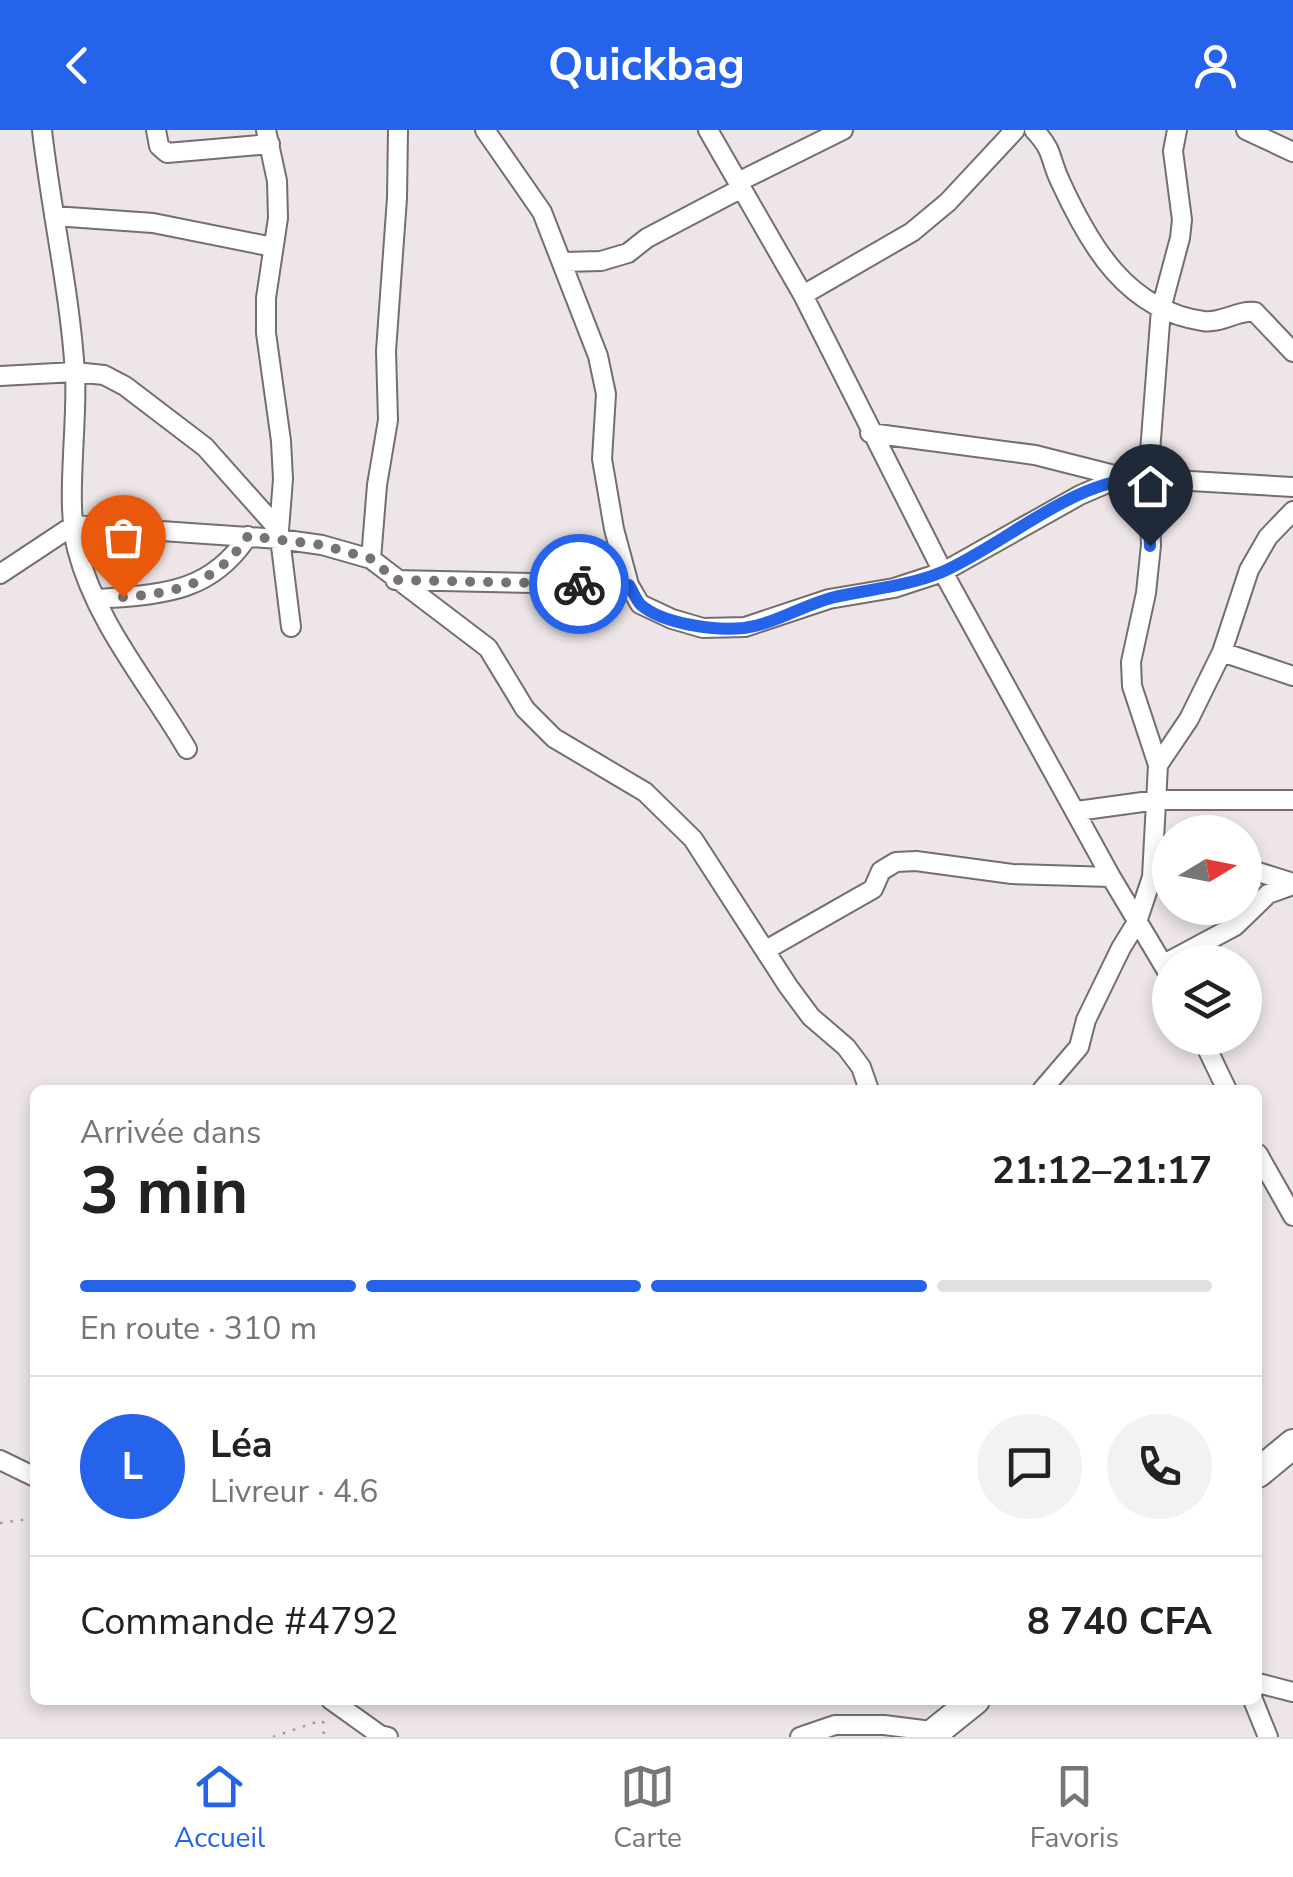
<!DOCTYPE html>
<html lang="fr">
<meta charset="utf-8">
<style>
body{margin:0;font-family:"Nunito Sans",sans-serif;background:#f2f2f2;color:#222;height:100vh;display:flex;flex-direction:column;font-size:38px;white-space:nowrap}
*{box-sizing:border-box;margin:0}
p{font-size:32px;color:#767676}
.icon{flex:none;width:55px;height:55px;fill:none;stroke:currentColor;stroke-width:2;stroke-linecap:round;stroke-linejoin:round}
.map{position:relative;flex:1;overflow:hidden}
.details{position:absolute;left:30px;top:955px;width:1232px;height:620px;display:flex;flex-direction:column;background:#fff;border-radius:15px;box-shadow:0 5px 15px #0003}
.details>*{flex:none}
.needle{width:65px;rotate:80deg}
.tools{position:absolute;left:1152px;top:685px;display:grid;gap:20px}
.tools a{display:grid;place-items:center;width:110px;height:110px;border-radius:50%;background:#fff;box-shadow:0 5px 15px #0003;font-size:50px}
.pin{position:absolute;display:grid;place-items:center;width:85px;height:85px;color:#fff;margin:-102px -42px;border-radius:50% 50% 50% 0;rotate:-45deg;box-shadow:0 0 10px #0007}
.pin .icon{rotate:45deg}
.courier{position:absolute;display:grid;place-items:center;width:100px;height:100px;margin:-50px;border:8px solid #2563eb;border-radius:50%;background:#fff;color:#222;box-shadow:0 2px 12px #0007}
.overview em{font-style:normal;font-weight:700}
.overview div{display:flex;flex-direction:column-reverse}
.overview{display:flex;align-items:center;justify-content:space-between;height:170px;padding:0 50px}
h1{font-size:65px;font-weight:700;line-height:75px}
.bar{display:grid;grid-template-columns:repeat(4,1fr);gap:15px 10px;align-content:center;height:120px;padding:0 50px}
.bar i{height:12px;border-radius:8px;background:#e0e0e0}
.bar .active{background:#2563eb}
.bar p{grid-column:span 4}
.line{display:flex;align-items:center;gap:25px;padding:0 50px;border-top:2px solid #e0e0e0}
.line div{flex:1}
.round{display:grid;place-items:center;flex:none;width:105px;height:105px;border-radius:52px;background:#f2f2f2}
header{display:flex;justify-content:space-between;align-items:center;height:130px;padding:0 50px;background:#2563eb;color:#fff;font-size:45px;font-weight:700}
.dock{display:flex;justify-content:space-around;align-items:center;height:140px;border-top:2px solid #e0e0e0;background:#fff;font-size:28px;color:#767676}
.dock a{display:grid;justify-items:center;gap:5px}
.dock .active{color:#2563eb}
.map>svg:first-child{display:block}
.lines{fill:none;stroke-linecap:round;stroke-linejoin:round}
.minor-casing{stroke:#746e6f;stroke-width:22}
.highway-casing{stroke:#746e6f;stroke-width:32}
.path{stroke:#9d9899;stroke-width:2.5;stroke-dasharray:2.5 8;stroke-linecap:butt}
.minor{stroke:#fff;stroke-width:18}
.highway{stroke:#fff;stroke-width:28}
.done{stroke:#777273;stroke-width:10;stroke-dasharray:0 18}
.route{stroke:#2563eb;stroke-width:12}
</style>
<header><svg class="icon" aria-label="back" viewBox="0 0 24 24"><path d="M15 5l-7 7 7 7"/></svg>Quickbag<svg class="icon" aria-label="person" viewBox="0 0 24 24"><circle cx="12" cy="8" r="4"/><path d="M4 21q1-7 8-7t8 7"/></svg></header>
<div class="map">
<svg width="1293" height="1607" viewBox="0 0 1293 1607">
<rect width="100%" height="100%" fill="#ede5e7"/>
<g class="lines">
<defs>
<path id="minor" d="M42 0C51 81 70 162 75 243 78 295 65 371 77 419 96 493 149 554 187 619
M156 0 159 16 167 23 270 14
M266 0 277 51 278 88 266 168V203L281 311 283 349 279 400
M485 0 542 82 598 226 606 264 602 329 614 399 629 455 640 474 672 489 703 498 745 497 829 469 894 458 943 442 1080 365 1122 347 1293 357
M708 0 803 165 943 442 1111 747 1170 846
M1034 0C1055 22 1049 29 1061 53 1090 116 1127 180 1203 191 1221 194 1237 180 1255 182L1293 222
M1246 0 1293 22
M738 52 843 0
M54 86 153 93 273 117
M564 132 601 131 628 123 647 108 742 58
M803 165 912 102 948 72 1015 0
M0 246 75 242 104 245 125 256 205 317 279 400 291 497
M870 303 1035 325 1122 347
M371 429 377 355 388 290 386 221 397 68 398 0
M0 444 74 395 279 409 322 415 371 429 488 518 525 579 554 608 645 662 693 709 788 856 811 887 846 917 861 937 869 960
M395 450 629 455
M97 469C161 464 210 464 248 406
M1222 522 1293 546
M1158 635 1132 556 1131 532 1146 463 1151 415 1148 348 1161 179 1180 108 1182 90 1173 21 1177 0
M1077 681 1157 670H1293
M1245 743 1258 742 1293 753
M766 820 873 759 881 741 896 732 916 731 1012 744 1111 747
M1164 834 1235 796 1268 764 1293 755
M1202 908 1227 960
M1042 960 1079 917 1086 890 1121 818 1137 792 1152 747 1158 635 1189 589 1222 522 1249 440 1268 407 1293 381
M1258 1024 1293 1086
M0 1330 35 1347
M1258 1553 1293 1562
M331 1570 380 1605 388 1607
M1253 1570 1268 1607
M800 1607 835 1595H884L939 1602"/>
<path id="highway" d="M1258 1343 1293 1314
M929 1607 975 1570"/>
</defs>
<use href="#minor" class="minor-casing"/>
<use href="#highway" class="highway-casing"/>
<path class="path" d="M0 1393 35 1388
M323 1591 324 1607
M273 1607 322 1590"/>
<use href="#minor" class="minor"/>
<use href="#highway" class="highway"/>
</g>
<g class="lines">
<path class="done" d="M123 467C177 463 216 454 248 406L322 415 372 429 395 450 579 454"/>
<path class="route" d="M579 454 629 455C633 461 636 470 641 475 663 494 715 501 744 498 774 494 802 476 831 468 868 459 906 457 942 442 1008 413 1075 347 1148 348L1150 416"/>
</g>
</svg>
<div class="tools">
<a><svg class="needle" viewBox="-14 -14 28 28"><path d="M0-13l5 13h-10z" fill="#e53935"/><path d="M0 13l5-13h-10z" fill="#767676"/></svg></a>
<a><svg class="icon" aria-label="layers" viewBox="0 0 24 24"><path d="M12 4l9 5-9 5-9-5zM3 14l9 5 9-5"/></svg></a>
</div>
<div class="pin" style="left:123px;top:467px;background:#ea580c"><svg class="icon" aria-label="bag" viewBox="0 0 24 24"><path d="M5 8h14l-1 12H6zM9 8a3 3 0 0 1 6 0"/></svg></div>
<div class="pin" style="left:1150px;top:416px;background:#1f2937"><svg class="icon" aria-label="home" viewBox="0 0 24 24"><path d="M3 11l9-7 9 7M6 9v11h12V9"/></svg></div>
<div class="courier" style="left:579px;top:454px"><svg class="icon" aria-label="bike" viewBox="0 0 24 24"><circle cx="6" cy="16" r="4"/><circle cx="18" cy="16" r="4"/><path d="M6 16l4-8h5l3 8M10 8l3 8H6M13 5h3"/></svg></div>
<section class="details">
<div class="overview"><div><h1>3 min</h1><p>Arrivée dans</p></div><em>21:12–21:17</em></div>
<div class="bar"><i class="active"></i><i class="active"></i><i class="active"></i><i></i><p>En route · 310 m</p></div>
<div class="line" style="height:180px"><b class="round" style="background:#2563eb;color:#fff">L</b><div><b>Léa</b><p>Livreur · 4.6</p></div><a class="round"><svg class="icon" aria-label="chat" viewBox="0 0 24 24"><path d="M4 5h16v11H9l-5 4z"/></svg></a><a class="round"><svg class="icon" aria-label="phone" viewBox="0 0 24 24"><path d="M5 4h4l2 5-3 2q2 4 5 5l2-3 5 2v4C11 20 4 13 5 4z"/></svg></a></div>
<div class="line" style="height:130px"><div>Commande #4792</div><b>8 740 CFA</b></div>
</section>
</div>
<nav class="dock">
<a class="active"><svg class="icon" aria-label="home" viewBox="0 0 24 24"><path d="M3 11l9-7 9 7M6 9v11h12V9"/></svg>Accueil</a>
<a><svg class="icon" aria-label="map" viewBox="0 0 24 24"><path d="M3 6l6-2 6 2 6-2v14l-6 2-6-2-6 2zM9 4v14M15 6v14"/></svg>Carte</a>
<a><svg class="icon" aria-label="saved" viewBox="0 0 24 24"><path d="M7 4h10v16l-5-4-5 4z"/></svg>Favoris</a>
</nav>
